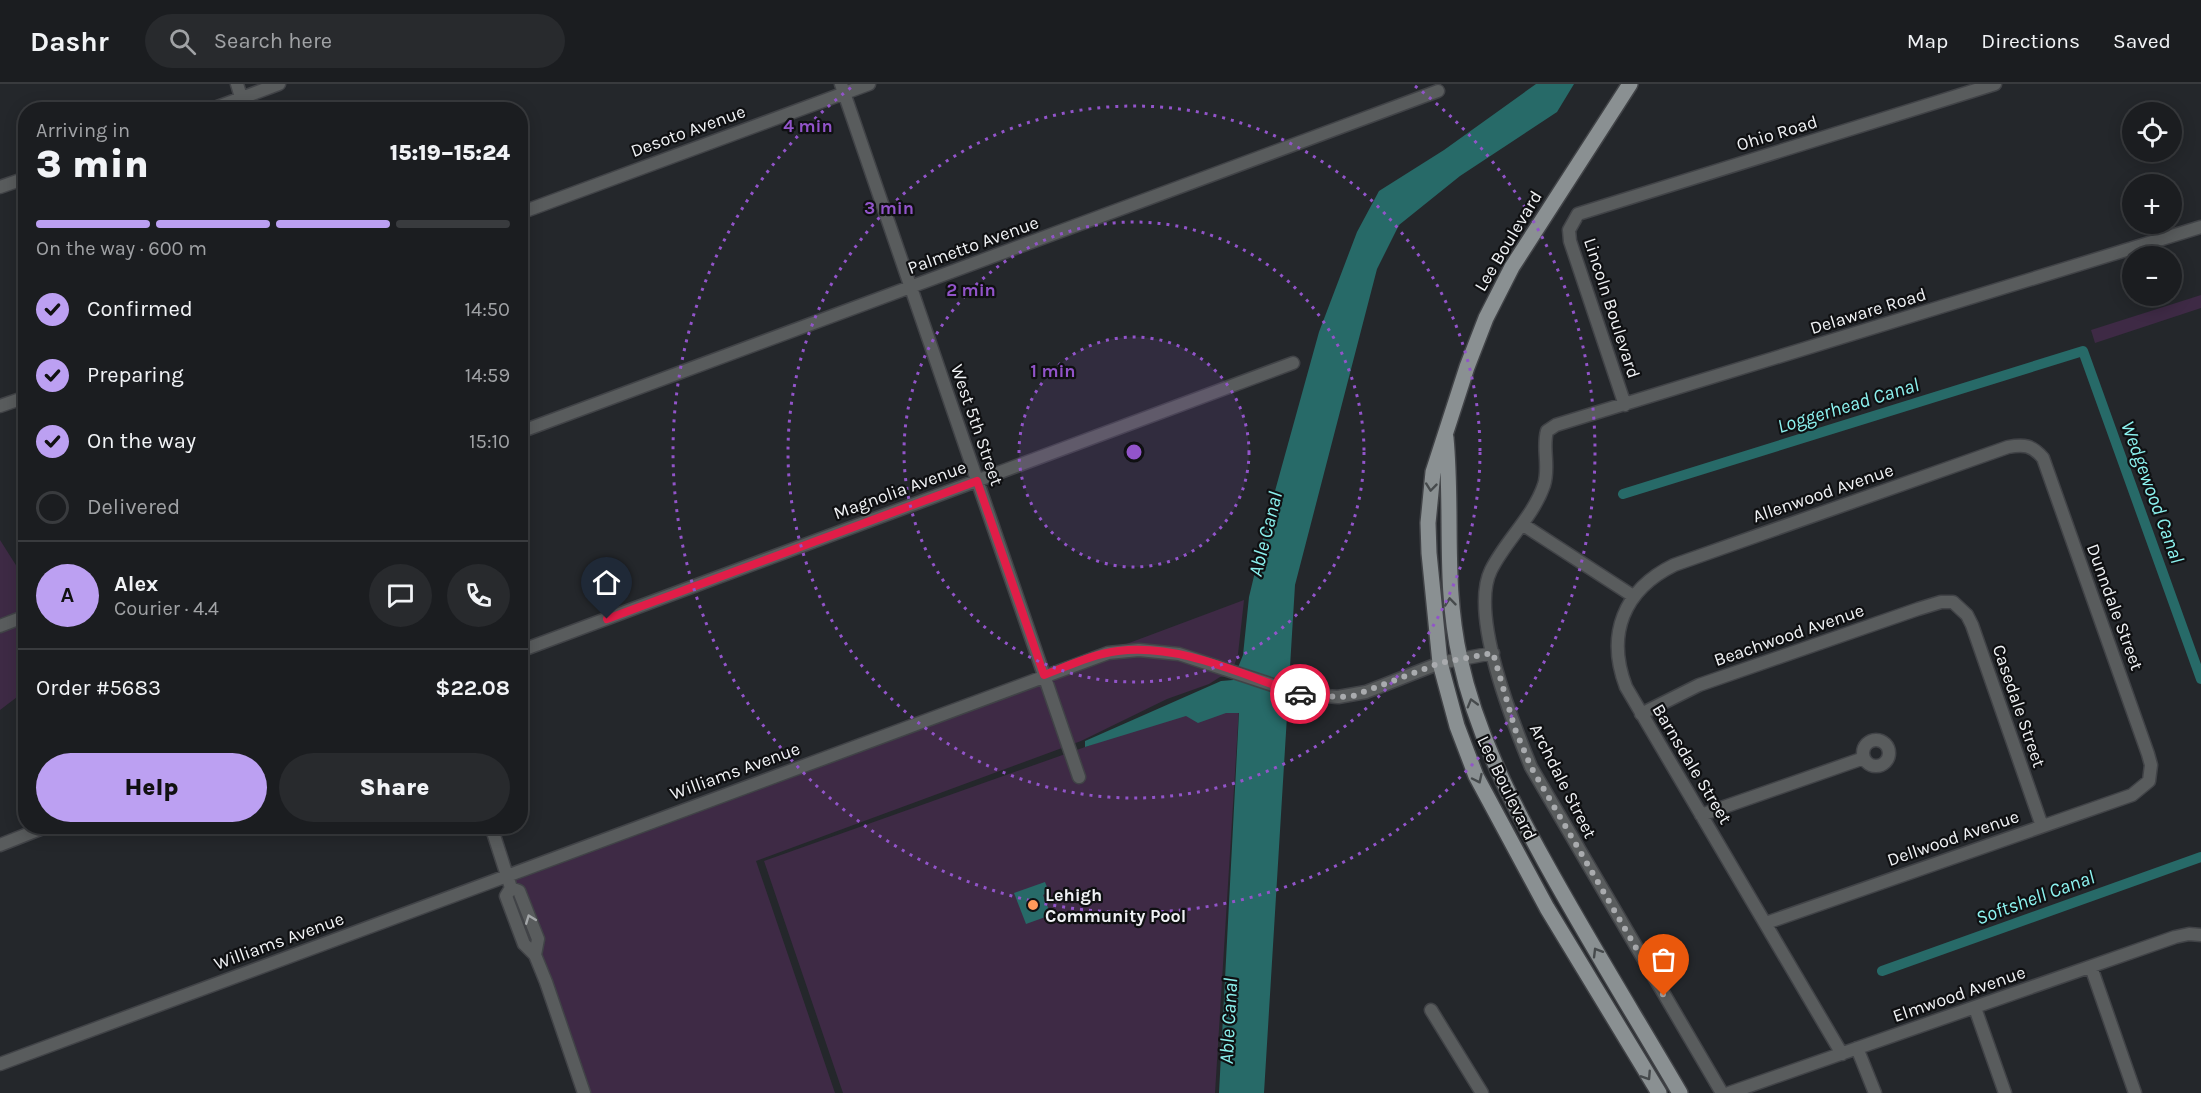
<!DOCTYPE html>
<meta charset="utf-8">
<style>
body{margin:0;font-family:Karla,sans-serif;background:#282a2d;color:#f1f3f6;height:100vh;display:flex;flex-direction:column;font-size:22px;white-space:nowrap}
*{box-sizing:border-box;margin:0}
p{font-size:20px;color:#a0a2a5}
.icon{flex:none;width:33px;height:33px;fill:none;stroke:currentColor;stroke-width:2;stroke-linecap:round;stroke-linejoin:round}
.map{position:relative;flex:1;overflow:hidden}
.sheet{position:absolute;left:18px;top:18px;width:510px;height:732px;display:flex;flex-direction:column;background:#1b1d20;border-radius:24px;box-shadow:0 3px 15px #0003,0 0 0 2px #393b3e}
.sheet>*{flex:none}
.buttons{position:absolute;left:2122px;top:18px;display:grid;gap:12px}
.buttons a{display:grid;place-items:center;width:60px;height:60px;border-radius:50%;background:#1b1d20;box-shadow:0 3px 15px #0003,0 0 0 2px #393b3e;font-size:30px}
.pin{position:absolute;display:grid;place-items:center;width:51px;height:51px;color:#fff;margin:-62px -26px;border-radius:50% 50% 50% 0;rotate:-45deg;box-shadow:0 0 6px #0007}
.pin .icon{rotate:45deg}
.courier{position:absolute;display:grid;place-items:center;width:60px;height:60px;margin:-30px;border:4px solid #e11d48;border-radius:50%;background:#fff;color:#222;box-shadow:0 2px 8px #0007}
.headline em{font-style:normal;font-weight:800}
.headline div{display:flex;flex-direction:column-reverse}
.headline{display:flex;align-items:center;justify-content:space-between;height:102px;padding:0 18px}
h1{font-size:39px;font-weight:800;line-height:45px}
.bar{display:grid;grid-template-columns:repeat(4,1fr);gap:9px 6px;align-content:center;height:72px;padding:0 18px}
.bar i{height:8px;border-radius:4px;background:#393b3e}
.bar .on{background:#bca0f2}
.bar p{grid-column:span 4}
.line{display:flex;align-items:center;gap:15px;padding:0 18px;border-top:2px solid #393b3e}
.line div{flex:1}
.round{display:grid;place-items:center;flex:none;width:63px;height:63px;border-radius:32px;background:#282a2d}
ol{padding:0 18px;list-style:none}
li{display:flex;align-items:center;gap:18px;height:66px}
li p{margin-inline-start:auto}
li .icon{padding:6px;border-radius:50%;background:#bca0f2;color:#111;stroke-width:4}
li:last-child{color:#a0a2a5}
li i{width:33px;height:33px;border:3px solid #393b3e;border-radius:50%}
.cta{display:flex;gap:12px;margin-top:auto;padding:12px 18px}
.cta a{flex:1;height:69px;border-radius:36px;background:#bca0f2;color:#111;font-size:24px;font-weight:800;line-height:69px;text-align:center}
.cta a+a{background:#282a2d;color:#f1f3f6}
header{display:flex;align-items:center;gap:36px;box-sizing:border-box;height:84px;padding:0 30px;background:#1b1d20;border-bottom:2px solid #393b3e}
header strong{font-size:28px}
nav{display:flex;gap:33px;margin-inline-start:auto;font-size:21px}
.search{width:420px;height:54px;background:#282a2d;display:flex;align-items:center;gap:15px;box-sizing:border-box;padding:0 21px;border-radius:33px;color:#a0a2a5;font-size:22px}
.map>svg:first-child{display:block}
.green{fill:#3e2a45}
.water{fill:#276a68}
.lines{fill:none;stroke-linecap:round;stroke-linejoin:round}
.canal{stroke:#276a68;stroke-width:10}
.minor-casing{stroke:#414347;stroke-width:15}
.major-casing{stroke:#414347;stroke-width:18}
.minor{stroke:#595c5d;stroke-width:12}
.major{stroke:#8a9092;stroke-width:15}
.oneway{stroke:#464a4c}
.oneway2{stroke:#a4a7a9}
.done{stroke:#a9abae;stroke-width:6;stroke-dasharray:0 10.8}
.route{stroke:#e11d48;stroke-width:8}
.ring{fill:none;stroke:#9254ca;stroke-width:3;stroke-dasharray:3 6}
.poi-dot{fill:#ff9a5b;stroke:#0f1012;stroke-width:2}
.labels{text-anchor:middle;stroke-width:4.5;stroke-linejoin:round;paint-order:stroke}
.street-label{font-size:18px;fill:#f0f2f5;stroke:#0f1012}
.poi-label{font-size:18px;font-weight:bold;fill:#f0f2f5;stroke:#0f1012;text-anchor:start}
.water-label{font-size:20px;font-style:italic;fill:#8cf2ef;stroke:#0f1012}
.centre{fill:#9254ca;stroke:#0f1012;stroke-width:3}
.ring-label{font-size:18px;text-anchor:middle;font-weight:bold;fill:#9254ca;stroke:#0f1012;stroke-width:4.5;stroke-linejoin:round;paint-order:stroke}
</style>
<header>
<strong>Dashr</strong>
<div class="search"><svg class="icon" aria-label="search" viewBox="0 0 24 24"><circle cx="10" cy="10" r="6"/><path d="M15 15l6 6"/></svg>Search here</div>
<nav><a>Map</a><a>Directions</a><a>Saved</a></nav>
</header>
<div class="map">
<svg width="2201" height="1009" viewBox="0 0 2201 1009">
<rect width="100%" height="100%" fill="#24272b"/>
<path class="green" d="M2201 211V224L2095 259 2091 246Z
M0 456 26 497 25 607 0 626Z
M1244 516 1238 570 1234 582C1196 569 1162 559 1121 562Z
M1139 571 1177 575 1230 592 1220 593 1209 600 1167 615 1081 657 756 777 835 1009H582L509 796 1109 574Z
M1240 608 1215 1009H843L764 777Z"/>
<path class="water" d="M1536 0H1574L1557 28 1460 92 1399 141 1377 185 1295 501 1264 1009H1219L1239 629H1226L1198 639 1186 632 1085 663V657L1221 597 1233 596 1243 571 1249 513 1270 425 1319 248 1357 148 1379 107 1444 66Z
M1045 798 1049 808 1043 811 1051 831 1026 840 1014 809Z"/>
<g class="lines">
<path class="canal" d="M1623 410 2083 267 2201 595
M1882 887 2201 773"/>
<defs>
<path id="minor" d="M237 0 245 26
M841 0 1079 693
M209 26 279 0
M0 103 26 94
M520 129 869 0
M1625 321 1570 157 1569 146 1578 130 1995 0
M0 322 26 313
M520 348 1438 7
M1522 440 1633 512
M0 542 26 532
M520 567 1293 279
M1641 630 1699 601 1918 525 1941 518H1953L1967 531 1972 541 2042 742
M1863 669a13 13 0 1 1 26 0a13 13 0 1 1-26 0Z
M1701 731 1864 674
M491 742 511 804 506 812 524 860 535 871 546 898 584 1009
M0 761 48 742
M511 804 519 807 538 855 535 871
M1766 839 2132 711 2149 697 2151 681 2148 670 2043 374C2032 361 2024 360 2008 363L1674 481C1623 506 1606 551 1626 603L1842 970
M2091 883 2135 1009
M1975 924 2005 1009
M1431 926 1482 1009
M1857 964 1875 1009
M0 980 1108 569 1139 566 1179 570 1300 610 1338 613 1366 608 1440 579 1493 569
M1722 1009 1531 683C1513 639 1469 530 1491 486 1506 456 1533 433 1544 401 1550 382 1542 365 1547 347L1556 341 2201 143
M1729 1009 2175 853 2189 850 2201 851"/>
<path id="major" d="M1630 0 1512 183 1486 234 1467 283 1433 388 1428 439 1429 469 1440 579 1457 642 1476 692 1547 824 1659 1009
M1446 354C1453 429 1443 499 1460 575 1476 648 1509 713 1545 778 1588 856 1635 932 1680 1009"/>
</defs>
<use href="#minor" class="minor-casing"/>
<use href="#major" class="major-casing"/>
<use href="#minor" class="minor"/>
<use href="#major" class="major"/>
</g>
<defs><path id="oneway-chevron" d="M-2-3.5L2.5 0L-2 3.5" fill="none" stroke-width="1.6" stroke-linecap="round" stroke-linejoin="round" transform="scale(1.5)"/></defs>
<g class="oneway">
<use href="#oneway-chevron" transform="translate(1431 403) rotate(96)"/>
<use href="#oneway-chevron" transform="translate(1450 518) rotate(-96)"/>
<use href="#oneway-chevron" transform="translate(1472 619) rotate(-106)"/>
<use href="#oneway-chevron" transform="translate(1478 695) rotate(65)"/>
<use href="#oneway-chevron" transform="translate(1597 868) rotate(-121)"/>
<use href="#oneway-chevron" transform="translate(1647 992) rotate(57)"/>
</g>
<use class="oneway2" href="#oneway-chevron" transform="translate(530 835) rotate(-111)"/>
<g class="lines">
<path class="done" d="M1300 610 1338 613 1353 612 1440 579 1493 569 1515 645 1531 683 1664 912"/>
<path class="route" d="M607 535 977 397 1044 591C1068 582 1093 570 1118 567 1180 559 1242 591 1300 610"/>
</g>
<circle cx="1134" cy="368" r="115" fill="#9254ca" fill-opacity=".12"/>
<g class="ring">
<circle cx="1134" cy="368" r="115"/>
<circle cx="1134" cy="368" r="230"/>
<circle cx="1134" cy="368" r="346"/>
<path d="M1415 2A461 461 0 1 1 853 2"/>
</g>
<circle class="poi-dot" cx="1033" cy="821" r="6"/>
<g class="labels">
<g class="street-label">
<text transform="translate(688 47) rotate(-20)" y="6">Desoto Avenue</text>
<text transform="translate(1777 49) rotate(-17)" y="6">Ohio Road</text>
<text transform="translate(1508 157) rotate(-59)" y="6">Lee Boulevard</text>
<text transform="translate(973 161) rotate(-20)" y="6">Palmetto Avenue</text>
<text transform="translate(1612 224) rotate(72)" y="6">Lincoln Boulevard</text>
<text transform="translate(1868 227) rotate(-17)" y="6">Delaware Road</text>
<text transform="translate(977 341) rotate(71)" y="6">West 5th Street</text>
<text transform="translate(900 406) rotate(-20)" y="6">Magnolia Avenue</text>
<text transform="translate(1823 409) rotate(-19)" y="6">Allenwood Avenue</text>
<text transform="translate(2115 523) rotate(70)" y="6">Dunndale Street</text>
<text transform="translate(1789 551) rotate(-19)" y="6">Beachwood Avenue</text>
<text transform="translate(2019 622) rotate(71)" y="6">Casedale Street</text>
<text transform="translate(1692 680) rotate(59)" y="6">Barnsdale Street</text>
<text transform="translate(735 687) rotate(-20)" y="6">Williams Avenue</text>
<text transform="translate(1563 697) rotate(63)" y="6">Archdale Street</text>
<text transform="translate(1507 704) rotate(64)" y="6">Lee Boulevard</text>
<text transform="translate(1953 754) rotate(-19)" y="6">Dellwood Avenue</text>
<text transform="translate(279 857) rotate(-20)" y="6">Williams Avenue</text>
<text transform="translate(1959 910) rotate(-19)" y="6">Elmwood Avenue</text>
</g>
<g class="poi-label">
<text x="1045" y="817">Lehigh<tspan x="1045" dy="21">Community Pool</tspan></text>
</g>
<g class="water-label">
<text transform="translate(1848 321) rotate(-17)" y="7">Loggerhead Canal</text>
<text transform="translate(2153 408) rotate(70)" y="7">Wedgewood Canal</text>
<text transform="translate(1265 450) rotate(-76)" y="7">Able Canal</text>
<text transform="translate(2035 813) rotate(-20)" y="7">Softshell Canal</text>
<text transform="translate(1228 937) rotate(-87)" y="7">Able Canal</text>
</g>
</g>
<circle cx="1134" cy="368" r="9" class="centre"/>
<g class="ring-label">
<text x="808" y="48">4 min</text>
<text x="889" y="130">3 min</text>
<text x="971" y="212">2 min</text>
<text x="1053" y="293">1 min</text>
</g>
</svg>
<div class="buttons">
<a><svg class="icon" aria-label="locate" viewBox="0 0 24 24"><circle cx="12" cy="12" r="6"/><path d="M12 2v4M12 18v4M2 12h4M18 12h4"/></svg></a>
<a>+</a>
<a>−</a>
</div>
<div class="pin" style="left:1664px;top:912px;background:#ea580c"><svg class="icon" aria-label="bag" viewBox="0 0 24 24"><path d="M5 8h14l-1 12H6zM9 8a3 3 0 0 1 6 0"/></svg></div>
<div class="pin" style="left:607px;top:535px;background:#1f2937"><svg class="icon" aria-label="home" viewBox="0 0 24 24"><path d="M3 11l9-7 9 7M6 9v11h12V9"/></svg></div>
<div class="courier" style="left:1300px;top:610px"><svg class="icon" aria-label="car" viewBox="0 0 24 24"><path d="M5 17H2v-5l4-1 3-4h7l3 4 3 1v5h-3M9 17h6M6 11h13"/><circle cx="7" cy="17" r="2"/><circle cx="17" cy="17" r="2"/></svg></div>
<section class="sheet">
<div class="headline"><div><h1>3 min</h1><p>Arriving in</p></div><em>15:19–15:24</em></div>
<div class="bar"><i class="on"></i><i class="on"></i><i class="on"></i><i></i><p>On the way · 600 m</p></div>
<ol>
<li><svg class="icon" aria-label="check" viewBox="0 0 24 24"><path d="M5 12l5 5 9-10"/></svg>Confirmed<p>14:50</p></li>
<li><svg class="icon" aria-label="check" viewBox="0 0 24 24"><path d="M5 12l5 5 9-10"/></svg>Preparing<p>14:59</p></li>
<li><svg class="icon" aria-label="check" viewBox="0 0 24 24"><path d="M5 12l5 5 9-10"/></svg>On the way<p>15:10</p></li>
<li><i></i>Delivered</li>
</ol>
<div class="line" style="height:108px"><b class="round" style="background:#bca0f2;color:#111">A</b><div><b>Alex</b><p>Courier · 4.4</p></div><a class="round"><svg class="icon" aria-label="chat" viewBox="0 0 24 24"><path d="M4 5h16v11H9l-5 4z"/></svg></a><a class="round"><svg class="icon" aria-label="phone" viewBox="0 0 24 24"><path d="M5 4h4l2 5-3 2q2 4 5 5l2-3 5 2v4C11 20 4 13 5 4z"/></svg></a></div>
<div class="line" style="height:78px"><div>Order #5683</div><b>$22.08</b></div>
<div class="cta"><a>Help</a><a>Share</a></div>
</section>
</div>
